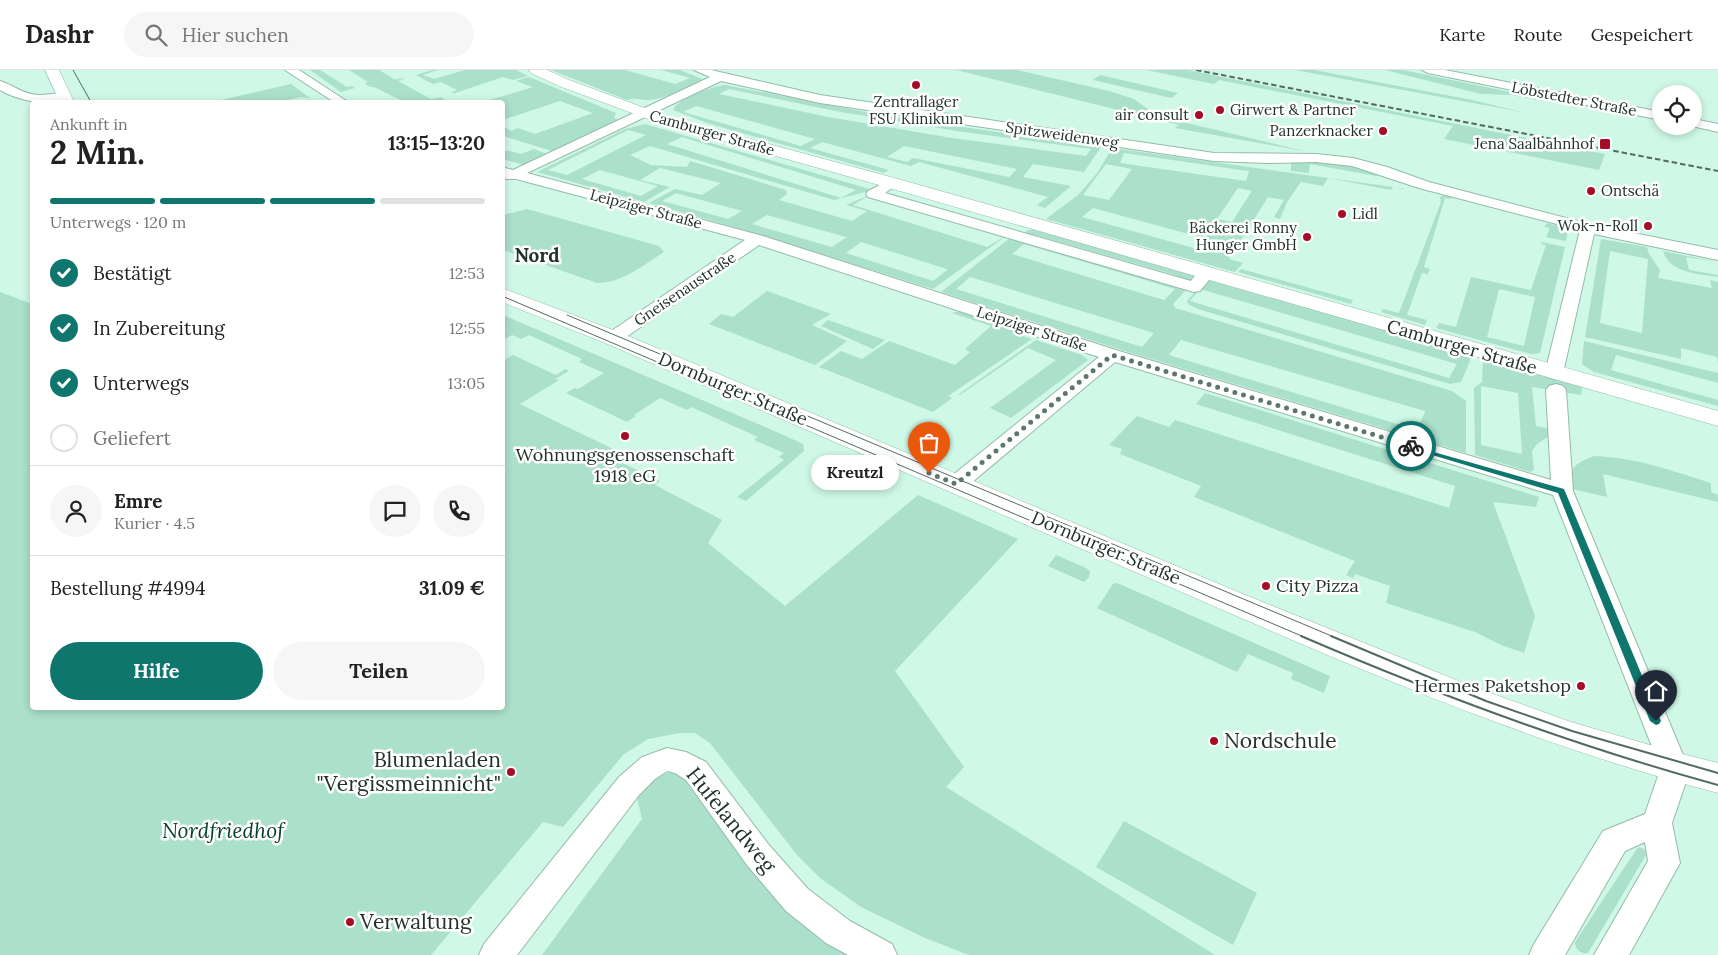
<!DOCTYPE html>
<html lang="de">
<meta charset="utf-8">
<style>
body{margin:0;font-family:Lora,serif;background:#f6f6f6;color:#222;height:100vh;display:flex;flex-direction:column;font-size:19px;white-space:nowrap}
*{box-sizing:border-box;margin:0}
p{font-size:16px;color:#767676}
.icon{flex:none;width:28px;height:28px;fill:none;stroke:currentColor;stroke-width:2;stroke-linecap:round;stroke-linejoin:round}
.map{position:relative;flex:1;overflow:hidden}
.sheet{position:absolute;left:30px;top:30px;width:475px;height:610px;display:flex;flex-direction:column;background:#fff;border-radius:5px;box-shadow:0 2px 8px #0003}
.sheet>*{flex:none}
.buttons{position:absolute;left:1652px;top:15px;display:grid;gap:10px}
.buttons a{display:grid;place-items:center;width:50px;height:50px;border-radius:50%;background:#fff;box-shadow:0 2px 8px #0003;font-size:25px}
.pin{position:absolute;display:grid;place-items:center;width:42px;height:42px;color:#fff;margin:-51px -21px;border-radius:50% 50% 50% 0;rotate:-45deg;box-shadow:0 0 5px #0007}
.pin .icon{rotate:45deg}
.courier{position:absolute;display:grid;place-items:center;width:50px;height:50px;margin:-25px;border:4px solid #0f766e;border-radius:50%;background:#fff;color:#222;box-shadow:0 1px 6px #0007}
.bubble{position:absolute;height:35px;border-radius:18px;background:#fff;box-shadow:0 2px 8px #0003;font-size:16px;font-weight:700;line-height:35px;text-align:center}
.headline em{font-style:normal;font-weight:700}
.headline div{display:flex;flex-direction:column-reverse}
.headline{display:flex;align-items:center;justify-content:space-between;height:85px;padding:0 20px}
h1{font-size:32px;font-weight:700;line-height:38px}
.bar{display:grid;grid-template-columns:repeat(4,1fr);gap:8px 5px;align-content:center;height:60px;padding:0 20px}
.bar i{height:6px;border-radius:4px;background:#e0e0e0}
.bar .active{background:#0f766e}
.bar p{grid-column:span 4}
.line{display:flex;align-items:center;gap:12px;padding:0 20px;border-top:1px solid #e0e0e0}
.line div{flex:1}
.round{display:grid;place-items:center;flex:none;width:52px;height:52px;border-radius:26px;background:#f6f6f6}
ol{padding:0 20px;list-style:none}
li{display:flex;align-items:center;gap:15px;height:55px}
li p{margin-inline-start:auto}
li .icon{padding:5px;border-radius:50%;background:#0f766e;color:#fff;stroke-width:4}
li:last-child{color:#767676}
li i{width:28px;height:28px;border:2px solid #e0e0e0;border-radius:50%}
.button{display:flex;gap:10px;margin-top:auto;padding:10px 20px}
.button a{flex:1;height:58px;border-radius:30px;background:#0f766e;color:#fff;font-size:20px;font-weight:700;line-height:58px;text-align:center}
.button a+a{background:#f6f6f6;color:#222}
header{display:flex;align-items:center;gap:30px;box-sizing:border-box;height:70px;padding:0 25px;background:#fff;border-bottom:1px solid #e0e0e0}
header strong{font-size:24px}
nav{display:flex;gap:28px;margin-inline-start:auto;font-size:18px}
.search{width:350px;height:45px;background:#f6f6f6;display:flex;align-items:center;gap:12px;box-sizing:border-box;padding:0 18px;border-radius:28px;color:#767676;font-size:19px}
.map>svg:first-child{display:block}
.green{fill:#abe0ca;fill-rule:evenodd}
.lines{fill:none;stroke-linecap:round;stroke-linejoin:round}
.minor-casing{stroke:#94bbab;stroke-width:2}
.tertiary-casing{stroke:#94bbab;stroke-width:1}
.primary-casing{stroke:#94bbab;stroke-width:1}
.minor{fill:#fff;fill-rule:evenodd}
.tertiary{fill:#fff;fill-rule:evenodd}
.primary{fill:#fff;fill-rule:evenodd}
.tram-far1{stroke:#536a61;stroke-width:1}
.tram{stroke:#536a61;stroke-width:2}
.rail{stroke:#536a61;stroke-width:2;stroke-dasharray:5.5 3;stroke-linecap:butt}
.route{fill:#0f766e}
.done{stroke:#5e776c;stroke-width:5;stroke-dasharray:0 9}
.poi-dot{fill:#a60d25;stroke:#fff;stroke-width:2}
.labels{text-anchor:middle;stroke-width:5;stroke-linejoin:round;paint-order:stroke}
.far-street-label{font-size:15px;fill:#21312b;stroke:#fff}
.far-poi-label{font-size:15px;fill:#21312b;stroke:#fff;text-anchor:end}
.street-label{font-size:18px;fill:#21312b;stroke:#fff}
.poi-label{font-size:18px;fill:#21312b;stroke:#fff}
.far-district-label{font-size:19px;font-weight:bold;fill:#21312b;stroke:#fff}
.near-poi-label{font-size:21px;fill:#21312b;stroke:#fff;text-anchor:start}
.near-street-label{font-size:21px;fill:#21312b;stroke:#fff}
.near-park-label{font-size:21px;font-style:italic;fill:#074130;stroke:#fff}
</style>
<header>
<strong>Dashr</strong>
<div class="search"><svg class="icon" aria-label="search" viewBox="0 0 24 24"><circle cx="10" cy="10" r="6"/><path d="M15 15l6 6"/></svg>Hier suchen</div>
<nav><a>Karte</a><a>Route</a><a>Gespeichert</a></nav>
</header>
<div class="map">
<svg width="1718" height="885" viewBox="0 0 1718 885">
<rect width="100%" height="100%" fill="#cff8e6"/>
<path class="green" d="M310 0H320L347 17 352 16 355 18 341 22Z
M349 0H379L394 9 404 6 393 10 406 8 398 11 431 29 441 27 447 32H405L374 17H371L369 16 376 14 368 16 365 13 368 12Z
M432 0H438L423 5 434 9 465 0H516L528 6 513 10 503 7 455 23H450L457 20 441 12 433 14 416 5Z
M551 0H625L675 14 690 8 661 0H680L702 9C689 18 666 28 650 30 642 30 634 27 627 30Z
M956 0H1017L1109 21 1134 29 1153 43 1166 48 1304 81 1175 58 1179 55Z
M1146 0H1188L1605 84 1599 100 1444 69 1453 56 1219 10 1214 14Z
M1295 0H1314L1472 30 1522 42Z
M1385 0H1403L1540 28 1537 30 1512 25 1481 24Z
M1100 5 1178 23 1171 28 1093 10Z
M529 7 616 43 614 48 621 51 555 82 503 66V56L511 61 518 58 535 64 593 43 560 31 506 49 503 48 502 32H484L533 17 516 11Z
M291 14 310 28 301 27 279 32H213Z
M725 15 887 46 1101 77 1084 102 1033 94 1023 107 1071 116 1045 138 1037 135 1048 127 919 92 911 96 822 72 810 78 889 100 884 103 710 54 673 40C677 29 713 16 725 15ZM729 19 835 41 957 61 1091 79 1086 86 952 68 828 47 719 24ZM696 36 815 69 801 76 683 42ZM904 76 1017 99 1009 107 913 88 907 92 887 87Z
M645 54 873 120 834 130 650 76 630 85 651 95 687 97 690 91 786 120 787 124 779 130 852 151 867 141 846 135 867 126 1006 166 933 219 741 159 649 133 675 119 702 125 721 113 660 98 640 110 670 117 644 132 537 102 625 59ZM628 60 646 65 567 105 548 100ZM682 67 856 120 841 128 667 74ZM600 100 658 116 641 126 582 109ZM676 123 742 141 728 149 662 131ZM868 126 1001 167 1002 168 987 177 853 135ZM767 145 846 167H847L832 177 752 154ZM861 172 947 199V200L933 211 846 183Z
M1112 78 1408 119 1393 117 1391 120 1328 108 1323 116 1301 112 1287 132 1280 149 1274 147 1284 130 1268 127 1229 189 1243 193 1235 202 1046 149 1078 125 1098 102ZM1124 83 1248 101H1249L1246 111 1120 93ZM1106 94 1132 99 1109 130 1083 125ZM1238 118 1252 121 1232 152 1217 149ZM1093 138 1218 172V173L1208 182 1082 147Z
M534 79 549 85 524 95 503 89 502 81H510L521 84Z
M1291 92C1322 91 1351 95 1381 104L1376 106 1310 94 1309 103 1291 101Z
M1444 125 1452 128 1451 129 1445 128 1424 197 1430 199 1428 204 1422 203 1407 245 1427 250 1425 255 1381 242 1383 239 1399 243 1441 132 1440 127Z
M527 139 659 176 664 182C643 195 623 213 597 213L503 180V145Z
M1547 153 1566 158 1568 160 1566 171 1546 167 1550 158 1544 157Z
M1028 160H1034L1192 204 1195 207 1193 212 1184 213 1176 205 1035 165 1030 169 1023 165Z
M1010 168 1183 218 1185 221 1173 234 1175 238 1452 321 1466 331V383L1125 281 941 222ZM1024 174 1175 219 1164 230 1012 184ZM970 207 1154 263 1142 277 956 219ZM1181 270 1425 341V342L1417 360 1169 285Z
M1601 169 1647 177 1649 184 1660 200 1658 208 1712 218 1710 210 1718 212V292L1717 287 1681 278V289L1585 267ZM1610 181 1648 189 1642 263 1600 253Z
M1542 172 1565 177 1540 283 1531 284 1436 258 1439 253 1456 257 1471 207 1531 220 1546 175 1541 174ZM1499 219 1535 227 1524 276 1487 267Z
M1663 181 1718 192 1686 187 1689 200 1718 205V207C1699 204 1669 203 1663 181Z
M1241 199 1353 230 1351 234 1238 202Z
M1211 210 1466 283 1470 287V291L1461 312 1450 314 1198 239 1188 234 1187 231 1205 211ZM1200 219 1457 294 1449 308 1190 231Z
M767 221 831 244 812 255 847 271 815 295 709 254 721 244 733 247Z
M0 222 32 234V638H502V291L513 285 556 305 565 299 569 301 555 309 559 310 520 334 613 379 606 385 660 411 655 415 722 450 708 473 785 536 918 425 1018 469 895 601 964 697 946 717 1215 885H969L925 868 861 837 820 808 797 785 710 673 695 663H680L648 669 623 685 563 757 543 752 431 885H0Z
M960 241 1017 260 1014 263 1032 269 948 326 952 328 933 342 819 297 841 281 862 289 889 271 955 295 970 282 965 279 991 256 952 243Z
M503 245 779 363 803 374 804 381 746 431 737 427 784 390 779 387 784 383 754 370 758 367 691 337 687 340 660 328 634 345 636 346 627 352 566 323 575 318 578 319 604 303 579 292 582 289 529 265 521 269 512 265 503 270Z
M828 250 885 270 873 279 821 256Z
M1036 270 1082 285 1088 290 1011 348 990 338 1056 290 1028 278 960 325 959 324Z
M1584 271 1718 303V313L1616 285 1611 300 1718 330V336L1594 302 1582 294Z
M1491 290 1582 316 1581 325 1532 317 1536 356 1551 359V365L1537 374 1532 381 1534 400 1530 402 1475 385 1474 318 1482 312 1483 292ZM1481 316 1518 323 1522 384 1481 375Z
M1205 323 1539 427 1536 437 1493 432 1535 546 1524 583 1501 575 1475 562 1386 533 1390 516 1355 504 1353 508 1346 505 1355 491 1194 427 1201 416 1120 384 1122 379 1109 375 1137 346 1169 357 1175 350 1449 438 1455 416 1196 334Z
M1594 386C1638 388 1669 400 1711 413V422L1718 425V432L1603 404 1607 427 1568 418C1571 396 1574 394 1594 386Z
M1056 485 1086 498 1090 501 1089 507 1084 512 1048 496Z
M1117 513 1330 606 1324 623 1291 609 1293 603 1248 584 1237 602 1097 538 1113 514Z
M668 703 682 704 852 885H542L642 749 635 720 657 706Z
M1124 751 1257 823 1233 875 1096 797Z
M1638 777 1644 779 1646 785 1588 883C1581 884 1575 880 1575 872Z"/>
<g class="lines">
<defs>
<path id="minor" d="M285 0H299L348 32H334Z
M694 0H711L820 25 1214 83 1316 84 1353 88 1387 97 1429 112 1589 154 1718 180V190L1594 164 1563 303 1561 307 1554 309 1547 307 1545 303 1580 160 1419 118 1352 96 1316 92 1266 93 1214 91 820 33 721 11 527 103 763 166 1119 281 1551 410 1546 320 1549 316 1556 314 1563 316 1566 320 1573 421 1688 697 1689 703 1672 753 1680 793 1629 885H1594L1648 791 1645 772 1625 781 1565 885H1529L1534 874 1603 761 1645 744 1659 703 1660 697 1553 425 1115 292 964 419 956 421 948 419 945 414 948 409 1099 287 759 175 619 272 613 273 607 272 604 268 607 264 745 170 516 109H506L502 105V97L513 100 710 7Z
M1422 0H1445L1661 42V50L1428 3Z
M0 11C14 15 22 24 38 25 48 26 63 20 70 27 57 40 14 29 0 20Z
M1694 49 1718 54V62L1692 56H1694Z
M892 109 897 110 899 113 885 123 1191 211C1197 203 1201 198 1212 201L1214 204 1200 221 1194 222 868 127 866 124 868 121Z
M667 678 686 682 706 692 769 775 808 819 850 851 892 874 897 885H848L826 873 786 841 747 795 686 710 675 703 667 701 655 709 639 725 517 885H479L484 874 619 707 642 687Z"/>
<path id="tertiary" d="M45 0H59L74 32H60Z
M502 218 621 263 1243 524 1471 616 1571 652 1674 682 1718 693V723C1529 674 1349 595 1170 517 982 436 794 354 605 273L502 232Z"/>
<path id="primary" d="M529 0H547L569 10 669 47 898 109 1718 341V356L886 117 659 53 559 16 531 3Z"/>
</defs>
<use href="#minor" class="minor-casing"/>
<use href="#tertiary" class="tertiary-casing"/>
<use href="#primary" class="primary-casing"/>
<use href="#minor" class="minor"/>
<use href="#tertiary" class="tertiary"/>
<use href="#primary" class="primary"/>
<path class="tram-far1" d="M73 0 91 32
M502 226 1304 567
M567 245 1334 567"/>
<path class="tram" d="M1301 566C1438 625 1575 676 1718 715
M1331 566 1486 631 1572 661 1718 703"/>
<path class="rail" d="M1196 0 1718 101"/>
</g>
<path class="route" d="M1409 375 1564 419 1661 651 1659 654 1656 655 1650 651 1558 423 1409 378Z"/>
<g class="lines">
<path class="done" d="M929 403 956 414 1112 285 1411 376"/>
</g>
<g class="poi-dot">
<circle cx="916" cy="15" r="5"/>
<circle cx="1220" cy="40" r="5"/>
<circle cx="1199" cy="45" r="5"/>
<circle cx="1383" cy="61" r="5"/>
<rect x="1599" y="68" width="12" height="12" rx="2.5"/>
<circle cx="1591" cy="121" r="5"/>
<circle cx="1342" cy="144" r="5"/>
<circle cx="1648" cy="156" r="5"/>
<circle cx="1307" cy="167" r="5"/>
<circle cx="625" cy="366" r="5"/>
<circle cx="1266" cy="516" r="5"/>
<circle cx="1581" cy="616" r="5"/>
<circle cx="1214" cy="671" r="5"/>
<circle cx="511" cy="702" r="5"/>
<circle cx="350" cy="852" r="5"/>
</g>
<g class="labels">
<g class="far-street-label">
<text transform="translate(1574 29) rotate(11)" y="5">Löbstedter Straße</text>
<text transform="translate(712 63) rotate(16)" y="5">Camburger Straße</text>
<text transform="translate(1062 65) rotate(8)" y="5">Spitzweidenweg</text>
<text transform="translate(646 139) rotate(15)" y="5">Leipziger Straße</text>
<text transform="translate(685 219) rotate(-34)" y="5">Gneisenaustraße</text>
<text transform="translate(1032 259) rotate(18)" y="5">Leipziger Straße</text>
</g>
<g class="far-poi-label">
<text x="916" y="37" text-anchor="middle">Zentrallager<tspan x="916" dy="17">FSU Klinikum</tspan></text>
<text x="1230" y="45" text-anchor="start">Girwert &amp; Partner</text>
<text x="1189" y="50">air consult</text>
<text x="1373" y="66">Panzerknacker</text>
<text x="1594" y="79">Jena Saalbahnhof</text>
<text x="1601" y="126" text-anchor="start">Ontschä</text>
<text x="1352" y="149" text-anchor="start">Lidl</text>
<text x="1638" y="161">Wok-n-Roll</text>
<text x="1297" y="163">Bäckerei Ronny<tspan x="1297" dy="17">Hunger GmbH</tspan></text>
</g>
<g class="street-label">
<text transform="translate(1462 277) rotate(16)" y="6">Camburger Straße</text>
<text transform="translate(733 319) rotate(23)" y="6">Dornburger Straße</text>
<text transform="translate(1106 478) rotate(23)" y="6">Dornburger Straße</text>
</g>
<g class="poi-label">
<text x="625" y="391">Wohnungsgenossenschaft<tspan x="625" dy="21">1918 eG</tspan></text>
<text x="1276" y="522" text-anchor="start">City Pizza</text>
<text x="1571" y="622" text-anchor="end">Hermes Paketshop</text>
</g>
<g class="far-district-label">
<text x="537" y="192">Nord</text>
</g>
<g class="near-poi-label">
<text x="1224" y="678">Nordschule</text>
<text x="501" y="697" text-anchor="end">Blumenladen<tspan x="501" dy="24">"Vergissmeinnicht"</tspan></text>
<text x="360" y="859">Verwaltung</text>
</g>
<g class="near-street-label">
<text transform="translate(731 750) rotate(51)" y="7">Hufelandweg</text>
</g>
<g class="near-park-label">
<text x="223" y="768">Nordfriedhof</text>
</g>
</g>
</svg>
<div class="buttons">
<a><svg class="icon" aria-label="locate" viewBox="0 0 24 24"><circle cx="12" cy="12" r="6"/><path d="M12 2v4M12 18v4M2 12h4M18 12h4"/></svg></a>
</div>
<div class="pin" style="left:929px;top:403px;background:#ea580c"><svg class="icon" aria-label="bag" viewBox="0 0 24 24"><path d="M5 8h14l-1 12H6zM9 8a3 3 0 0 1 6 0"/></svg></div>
<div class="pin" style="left:1656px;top:651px;background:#1f2937"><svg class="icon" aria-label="home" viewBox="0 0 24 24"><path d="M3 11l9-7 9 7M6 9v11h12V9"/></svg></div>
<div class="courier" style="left:1411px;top:376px"><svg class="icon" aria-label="bike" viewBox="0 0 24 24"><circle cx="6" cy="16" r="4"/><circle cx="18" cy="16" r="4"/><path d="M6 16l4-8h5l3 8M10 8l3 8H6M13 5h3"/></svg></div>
<div class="bubble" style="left:811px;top:385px;width:88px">Kreutzl</div>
<section class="sheet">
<div class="headline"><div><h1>2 Min.</h1><p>Ankunft in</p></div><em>13:15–13:20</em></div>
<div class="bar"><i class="active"></i><i class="active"></i><i class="active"></i><i></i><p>Unterwegs · 120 m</p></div>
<ol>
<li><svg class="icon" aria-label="check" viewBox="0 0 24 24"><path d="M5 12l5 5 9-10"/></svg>Bestätigt<p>12:53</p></li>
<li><svg class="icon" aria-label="check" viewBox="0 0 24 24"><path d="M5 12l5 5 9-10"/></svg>In Zubereitung<p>12:55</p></li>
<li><svg class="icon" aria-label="check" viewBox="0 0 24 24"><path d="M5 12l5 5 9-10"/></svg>Unterwegs<p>13:05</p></li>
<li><i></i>Geliefert</li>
</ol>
<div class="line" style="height:90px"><a class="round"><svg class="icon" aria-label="person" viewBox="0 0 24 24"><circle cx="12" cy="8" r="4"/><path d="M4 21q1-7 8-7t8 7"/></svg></a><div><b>Emre</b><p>Kurier · 4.5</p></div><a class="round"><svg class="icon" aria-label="chat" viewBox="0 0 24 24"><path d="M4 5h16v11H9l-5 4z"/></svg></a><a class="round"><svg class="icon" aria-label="phone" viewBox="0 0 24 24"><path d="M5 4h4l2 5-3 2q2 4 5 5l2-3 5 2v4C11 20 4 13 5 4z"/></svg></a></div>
<div class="line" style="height:65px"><div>Bestellung #4994</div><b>31.09 €</b></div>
<div class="button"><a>Hilfe</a><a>Teilen</a></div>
</section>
</div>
